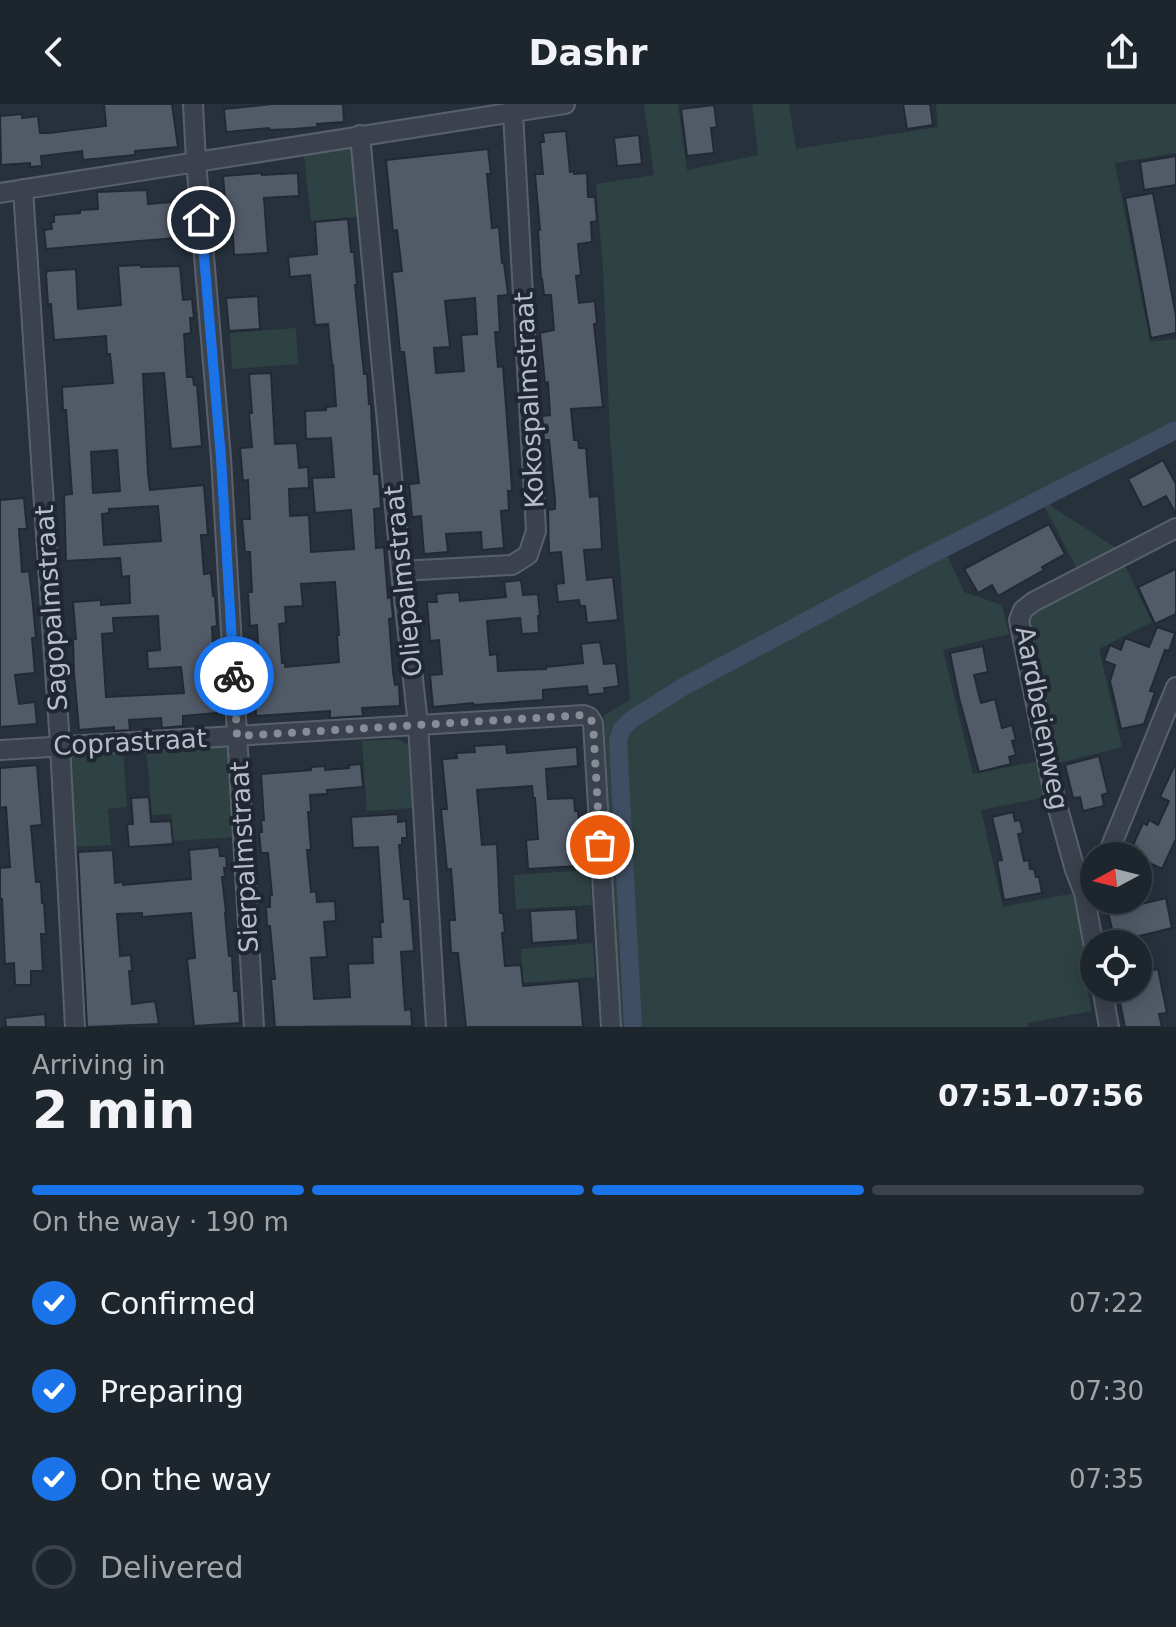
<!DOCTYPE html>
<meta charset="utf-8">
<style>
body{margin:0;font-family:"DejaVu Sans",sans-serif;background:#252d35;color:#f1f3f6;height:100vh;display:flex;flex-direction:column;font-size:30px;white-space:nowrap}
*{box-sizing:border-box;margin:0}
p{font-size:26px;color:#a0a5aa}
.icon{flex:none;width:44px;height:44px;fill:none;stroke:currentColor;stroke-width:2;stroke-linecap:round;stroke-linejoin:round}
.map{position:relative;height:923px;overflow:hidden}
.sheet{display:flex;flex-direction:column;background:#1d252d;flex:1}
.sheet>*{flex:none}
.needle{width:52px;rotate:263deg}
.buttons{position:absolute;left:1080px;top:738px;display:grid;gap:16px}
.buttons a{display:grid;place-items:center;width:72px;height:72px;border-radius:50%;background:#1d252d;box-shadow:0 4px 20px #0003,0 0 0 2px #3b4249;font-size:40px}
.pin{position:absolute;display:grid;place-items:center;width:68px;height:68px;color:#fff;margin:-34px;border:4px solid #fff;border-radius:50%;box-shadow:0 2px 8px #0007}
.courier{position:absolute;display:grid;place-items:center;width:80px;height:80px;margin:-40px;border:6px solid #1a73e8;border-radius:50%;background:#fff;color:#222;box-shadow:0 2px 10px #0007}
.headline em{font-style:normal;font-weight:800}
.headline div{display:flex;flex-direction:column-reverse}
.headline{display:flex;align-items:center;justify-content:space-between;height:136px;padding:0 32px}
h1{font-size:52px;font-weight:800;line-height:60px}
.bar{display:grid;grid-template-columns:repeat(4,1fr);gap:12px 8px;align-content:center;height:96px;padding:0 32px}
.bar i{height:10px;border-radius:6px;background:#3b4249}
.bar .current{background:#1a73e8}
.bar p{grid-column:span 4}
ol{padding:0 32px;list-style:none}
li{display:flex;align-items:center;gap:24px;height:88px}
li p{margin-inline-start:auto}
li .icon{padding:8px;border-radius:50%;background:#1a73e8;color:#fff;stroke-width:4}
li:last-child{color:#a0a5aa}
li i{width:44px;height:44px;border:4px solid #3b4249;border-radius:50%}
header{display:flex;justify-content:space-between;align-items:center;height:104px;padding:0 32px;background:#1d252d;font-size:36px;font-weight:800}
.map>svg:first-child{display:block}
.green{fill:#2f4243}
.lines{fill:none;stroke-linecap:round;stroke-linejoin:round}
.canal{stroke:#3f4e63;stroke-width:18}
.building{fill:#515a67;stroke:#222934;stroke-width:2;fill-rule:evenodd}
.minor-casing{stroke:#59606b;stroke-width:22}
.minor{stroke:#3b424d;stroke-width:18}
.done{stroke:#858d97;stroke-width:8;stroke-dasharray:0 14.4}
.route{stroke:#1a73e8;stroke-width:10}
.labels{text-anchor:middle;stroke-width:8;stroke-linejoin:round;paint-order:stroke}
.street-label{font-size:26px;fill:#b7bec8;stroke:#202732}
</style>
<header><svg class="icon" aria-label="back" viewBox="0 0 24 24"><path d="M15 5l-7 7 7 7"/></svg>Dashr<svg class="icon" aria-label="share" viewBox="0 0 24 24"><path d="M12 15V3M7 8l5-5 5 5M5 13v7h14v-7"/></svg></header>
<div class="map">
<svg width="1176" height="923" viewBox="0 0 1176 923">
<rect width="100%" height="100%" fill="#27313c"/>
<path class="green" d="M644 0H678L687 66 758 51 752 0H789L796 45 938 23 936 0H1176V49L1115 59 1150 238 1176 235V324L1042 396 1116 444 1077 465 1041 396 944 444 964 488 1002 501 1009 530 943 546 973 670 1044 656 1051 692 981 706 1003 803 1074 789 1089 868 1084 869 1092 907 1027 919 1028 923H620L604 611 630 596 610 331 603 165 596 80 654 71Z
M339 45H348L354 48 363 112 311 117 304 51Z
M296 224 298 260 232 265 230 229Z
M1123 458 1152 518 1099 545 1122 643 1054 660 1026 511Z
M398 635 408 641 410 647 414 704 367 707 362 637Z
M219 640 228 645 231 651 237 733 173 737 171 710 152 711 146 642Z
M123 644 127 703 108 705 111 741 72 743 68 654 74 649Z
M590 766 592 801 516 805 514 771Z
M593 839 595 873 523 879 521 845Z"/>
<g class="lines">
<path class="canal" d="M633 923 618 636 622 625 631 616 683 583 909 462 1176 326"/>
</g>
<path class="building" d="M104 0H172L178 43 135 47V51L83 56 82 47 41 52 42 62 30 63V59L1 61 0 12 22 10V14L38 12 40 29H49L106 22Z
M272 0H343L344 18 317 20 318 23 294 25 270 26 269 24 226 28 224 5Z
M903 0H930L933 21 907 25Z
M714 1 717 23 711 24 714 49 687 52 681 5Z
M566 27 570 68 574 67V70L587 69 588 93H595L597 117 591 118 592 138 578 140 581 171 576 172 579 199 595 197 597 220H594L603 303 571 305 574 336H578L579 344H586L590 393 599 392 602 445 584 446 587 476 613 473 618 516 587 519 585 502H580L579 496 558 498 556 480 564 479 561 448 549 449 548 406 555 405V396L549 336H544L542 312 550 311 548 278 545 279 540 229 554 226 551 191H544L542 175H541L538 126H540L535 70H543L540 38H544L543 29Z
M639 31 642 60 617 62 614 34Z
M488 45 491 70H487L492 124 499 123 502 159H504L508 191 498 192 500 228H495L498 263 503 262 511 369 512 387H508L509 406 501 407 504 444 482 446 481 428 446 430 448 448 424 450 421 412 412 413 409 380 419 379 404 248H400L396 205 392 168 402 167 397 126 393 127 386 56ZM475 194 477 230 461 231 464 267 436 269 434 244 450 243 445 197Z
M1176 52V81L1144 86 1140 58Z
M262 69V71L298 69 299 92 264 94 268 149 234 151 232 117 227 118 223 72Z
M147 86 148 100 186 97 187 122 174 123 175 134 46 145 44 126 52 125 51 118H54V111L80 109V106L98 105 97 88Z
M1153 89 1176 212V229L1151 234 1125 94Z
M348 115 351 148H354L357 181H355L364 270H367L369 300H371L374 370H379L381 404 374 405 376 444 384 443 388 494 391 493 393 514 389 515 393 568 395 581 399 580 400 602 362 604 363 612 330 614V607L256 612 255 586 257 585V573H260L257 521 250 522 248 488H252L250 448H245L242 415H250L248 376 243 377 240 344 252 343 249 309H252L249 270 271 269 275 340 297 339 299 364 308 363 309 384 289 385 290 412 309 411 311 448 354 445 351 406 315 409 312 374 334 373 331 334 306 335 305 307 326 306V303L336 302 333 261H332L328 220 315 221 310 171 290 173 288 153 317 150 315 118ZM335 478 339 531H337L339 558 285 563V559H282L279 520 286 519 285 503 303 502 301 480Z
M141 161V163L180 162 183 196 192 195 194 214H190L191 229 184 230 187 273H193L194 281H197L202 342 171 345 164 269 143 270 148 370 150 386 204 381 208 431H201L204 470 211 469 213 492H215L217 522 212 523 217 609 183 612V622L162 624 161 614 129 616 130 626 114 627V623L79 626 74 570 73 535H76L73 498 101 496V501L130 499 129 472 122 473 120 454 66 457 64 391 72 390 66 306H63L62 283 113 279 110 250H107L106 232 54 236 51 200 48 201 46 171 47 167 76 165 78 205 121 201 118 162ZM117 346 120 387 93 389 91 348ZM158 402 161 437 104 441 102 410 109 409V405ZM158 512 160 546 147 547 148 565 181 563 184 589 106 593 102 530 114 529 113 514Z
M258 192 260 225 229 227 226 194Z
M1163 356 1176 380V410L1166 392 1143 404 1128 375Z
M24 394 27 425H19L22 468 29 467 33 501 36 534H32L35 569 15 571 19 600 35 598 37 620 0 623V396Z
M1049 420 1065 450 1042 463 1044 466 998 492 992 481 978 489 964 465Z
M1176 465V510L1155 520 1138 483Z
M521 476 523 491 538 490 540 512H538L539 529 522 530 520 514 487 517 490 551 497 550 498 567 546 565V563L583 559 581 540 600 538 604 560 616 559 619 582 604 584 605 589 588 591 587 582 543 586V596L474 601 473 599 433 603 430 571 442 570 439 536 430 537 427 498H437L436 490 459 488 460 497 506 493 504 478Z
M1157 523 1175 529 1169 547 1165 546 1150 587 1155 588 1144 620 1121 625 1110 577 1115 561 1104 557 1110 541 1121 546 1125 534 1149 543Z
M983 542 988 568 974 571 981 599 995 595 1002 624 1012 621 1016 636 1012 637 1016 651 1009 653 1011 660 979 668 959 594 950 549Z
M506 640 507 649 577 643 578 662 546 665 548 695 574 694 575 707H578L580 729 576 730 578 762 528 765 526 736 538 735 535 694H533L532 682 477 686 482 741 497 740 500 809H503L505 828 502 829 505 862 521 861 523 882 579 877 583 923H466L458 849H451L449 816H455L451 765 447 766 441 705H447L442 655 457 654 456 649 475 648 474 642Z
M1099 652 1108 689 1102 691 1104 702 1083 707 1080 693 1073 694 1065 661Z
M1176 658V735L1162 765 1133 751 1137 743 1133 741 1143 719 1147 721 1149 716 1158 721 1169 697 1160 693Z
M361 660 363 683 327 686V690L310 691 311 708H308L311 746H307L311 788 316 787 317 798 335 797 336 817 324 818 327 853 311 854 314 895 350 893 348 860 373 859 372 833H381L380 818H383L378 743 353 744 351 713 398 710V718L406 717 407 734H402V741H399L404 795H410L414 847 401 848 405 906 411 905 412 922 275 923 271 875H275L270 822H267L266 803H270V791H272L268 749H261L259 728H262L261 716H264L261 670 311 666V663L325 662V666L349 664V661Z
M37 661 42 721 31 722 36 778H41L42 799H44L46 830H41L43 867H31V881H15L14 859 5 860 2 795H0V764L10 763 6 703 0 704V664Z
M149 693 151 718 171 717 173 740 129 743 127 720H133L131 694Z
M1013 708 1015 717 1020 716 1023 729 1018 730 1024 757 1029 756 1030 765H1034L1036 773H1039L1042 789 1004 796 997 757 1002 756 992 713Z
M219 743 220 752H226L227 764H224L225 773H222L226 808 225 809 229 852H232L234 887H238L240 919 194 922 187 855 195 854 191 809 142 813V809L117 810 120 852 131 851 132 867H129L132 900 155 897 159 920 87 923 78 748 113 746 115 779 123 778V781L191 775 189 746Z
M1166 794 1172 824 1115 838 1108 808Z
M576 805 578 836 532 839 530 807Z
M1158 865 1167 909 1159 910 1162 923H1125L1117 884H1138V869Z
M45 910 46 923H6L5 914Z"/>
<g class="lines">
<defs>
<path id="minor" d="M193 0 196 57 221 354 254 923
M360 31 401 467 418 620 436 923
M23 85 60 641 75 923
M0 89 565 0
M401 467 512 461 528 451 536 427 513 9
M0 646 584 611 589 613 593 619 611 923
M1107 752 1176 583
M1094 843 1084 789 1075 766 1054 690 1019 516 1023 506 1033 498 1176 424
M1102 884 1109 923"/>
</defs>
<use href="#minor" class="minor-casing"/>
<use href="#minor" class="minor"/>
</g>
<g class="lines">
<path class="done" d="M234 572 237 632 584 611 589 613 593 619 600 741"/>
<path class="route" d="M201 116 221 354 234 572"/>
</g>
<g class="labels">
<g class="street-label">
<text transform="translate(529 296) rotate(-93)" y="9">Kokospalmstraat</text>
<text transform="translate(403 477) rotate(-96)" y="9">Oliepalmstraat</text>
<text transform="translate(51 504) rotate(-94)" y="9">Sagopalmstraat</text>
<text transform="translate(1042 614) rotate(79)" y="9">Aardbeienweg</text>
<text transform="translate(130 638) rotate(-3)" y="9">Coprastraat</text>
<text transform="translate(244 753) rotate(-93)" y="9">Sierpalmstraat</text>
</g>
</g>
</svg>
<div class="buttons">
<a><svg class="needle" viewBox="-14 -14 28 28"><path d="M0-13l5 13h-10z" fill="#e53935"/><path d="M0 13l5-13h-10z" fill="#a0a5aa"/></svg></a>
<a><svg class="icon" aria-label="locate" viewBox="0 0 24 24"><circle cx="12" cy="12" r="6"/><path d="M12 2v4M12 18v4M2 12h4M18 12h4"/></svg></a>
</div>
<div class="pin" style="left:600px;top:741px;background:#ea580c"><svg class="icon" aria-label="bag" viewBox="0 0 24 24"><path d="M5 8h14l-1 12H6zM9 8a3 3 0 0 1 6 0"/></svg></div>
<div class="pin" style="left:201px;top:116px;background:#1f2937"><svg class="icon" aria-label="home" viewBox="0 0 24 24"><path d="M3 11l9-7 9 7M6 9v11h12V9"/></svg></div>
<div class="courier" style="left:234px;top:572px"><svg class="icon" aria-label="bike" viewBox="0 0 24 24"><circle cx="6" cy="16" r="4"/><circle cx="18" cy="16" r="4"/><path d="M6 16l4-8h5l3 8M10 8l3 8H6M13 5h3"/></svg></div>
</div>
<section class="sheet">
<div class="headline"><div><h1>2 min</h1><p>Arriving in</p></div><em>07:51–07:56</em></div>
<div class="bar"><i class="current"></i><i class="current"></i><i class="current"></i><i></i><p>On the way · 190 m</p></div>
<ol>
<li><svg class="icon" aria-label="check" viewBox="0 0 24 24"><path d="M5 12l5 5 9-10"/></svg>Confirmed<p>07:22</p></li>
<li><svg class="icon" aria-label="check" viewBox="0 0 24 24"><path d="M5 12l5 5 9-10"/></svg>Preparing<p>07:30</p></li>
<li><svg class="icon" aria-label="check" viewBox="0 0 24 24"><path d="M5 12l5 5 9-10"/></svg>On the way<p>07:35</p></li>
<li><i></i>Delivered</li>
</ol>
</section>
